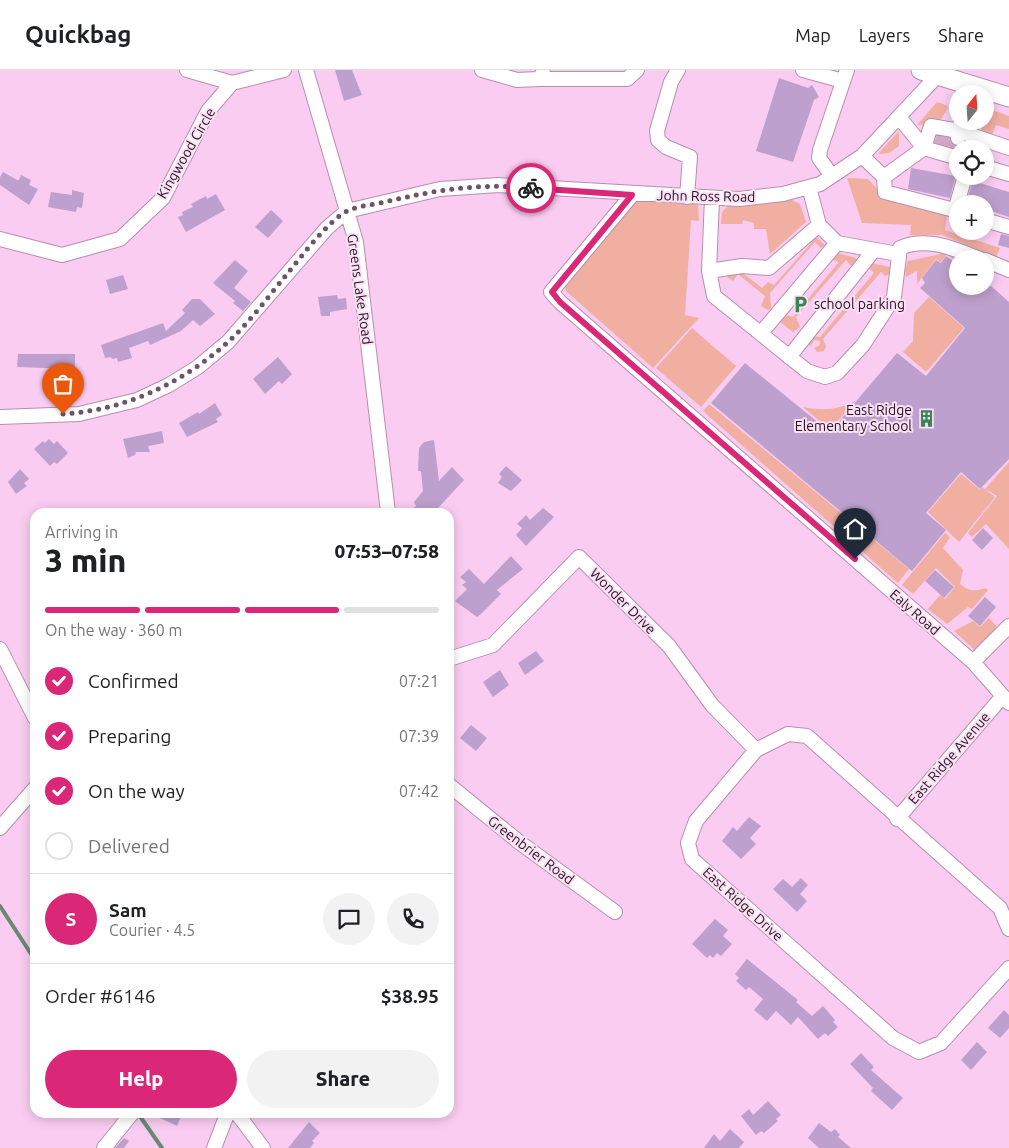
<!DOCTYPE html>
<meta charset="utf-8">
<style>
body{margin:0;font-family:Ubuntu,sans-serif;background:#f2f2f2;color:#202124;height:100vh;display:flex;flex-direction:column;font-size:19px;white-space:nowrap}
*{box-sizing:border-box;margin:0}
p{font-size:16px;color:#757577}
.icon{flex:none;width:28px;height:28px;fill:none;stroke:currentColor;stroke-width:2;stroke-linecap:round;stroke-linejoin:round}
.map{position:relative;flex:1;overflow:hidden}
.side{position:absolute;left:30px;top:438px;width:424px;height:610px;display:flex;flex-direction:column;background:#fff;border-radius:15px;box-shadow:0 2px 12px #0003}
.side>*{flex:none}
.needle{width:32px;rotate:17deg}
.tools{position:absolute;left:949px;top:15px;display:grid;gap:10px}
.tools a{display:grid;place-items:center;width:45px;height:45px;border-radius:50%;background:#fff;box-shadow:0 2px 12px #0003;font-size:25px}
.pin{position:absolute;display:grid;place-items:center;width:42px;height:42px;color:#fff;margin:-51px -21px;border-radius:50% 50% 50% 0;rotate:-45deg;box-shadow:0 0 5px #0007}
.pin .icon{rotate:45deg}
.courier{position:absolute;display:grid;place-items:center;width:50px;height:50px;margin:-25px;border:4px solid #db2777;border-radius:50%;background:#fff;color:#222;box-shadow:0 1px 6px #0007}
.overview em{font-style:normal;font-weight:800}
.overview div{display:flex;flex-direction:column-reverse}
.overview{display:flex;align-items:center;justify-content:space-between;height:85px;padding:0 15px}
h1{font-size:32px;font-weight:800;line-height:38px}
.bar{display:grid;grid-template-columns:repeat(4,1fr);gap:8px 5px;align-content:center;height:60px;padding:0 15px}
.bar i{height:6px;border-radius:4px;background:#e0e0e0}
.bar .on{background:#db2777}
.bar p{grid-column:span 4}
.line{display:flex;align-items:center;gap:12px;padding:0 15px;border-top:1px solid #e0e0e0}
.line div{flex:1}
.round{display:grid;place-items:center;flex:none;width:52px;height:52px;border-radius:26px;background:#f2f2f2}
ol{padding:0 15px;list-style:none}
li{display:flex;align-items:center;gap:15px;height:55px}
li p{margin-inline-start:auto}
li .icon{padding:5px;border-radius:50%;background:#db2777;color:#fff;stroke-width:4}
li:last-child{color:#757577}
li i{width:28px;height:28px;border:2px solid #e0e0e0;border-radius:50%}
.button{display:flex;gap:10px;margin-top:auto;padding:10px 15px}
.button a{flex:1;height:58px;border-radius:30px;background:#db2777;color:#fff;font-size:20px;font-weight:800;line-height:58px;text-align:center}
.button a+a{background:#f2f2f2;color:#202124}
header{display:flex;align-items:center;gap:30px;box-sizing:border-box;height:70px;padding:0 25px;background:#fff;border-bottom:1px solid #e0e0e0}
header strong{font-size:24px}
nav{display:flex;gap:28px;margin-inline-start:auto;font-size:18px}
.map>svg:first-child{display:block}
.green{fill:#f0afa1}
.lines{fill:none;stroke-linecap:round;stroke-linejoin:round}
.stream{stroke:#668b72;stroke-width:4}
.building{fill:#bda0cd}
.minor-tunnel{stroke:#cfa7c7;stroke-width:14;stroke-dasharray:14 7;stroke-linecap:butt}
.minor-casing{stroke:#b98db0;stroke-width:16}
.major-casing{stroke:#b98db0;stroke-width:21}
.minor{stroke:#fff;stroke-width:14}
.major{stroke:#fff;stroke-width:19}
.done{stroke:#6e5469;stroke-width:5;stroke-dasharray:0 9}
.route{stroke:#db2777;stroke-width:6}
.labels{text-anchor:middle;stroke-width:4;stroke-linejoin:round;paint-order:stroke}
.street-label{font-size:14px;fill:#231320;stroke:#fce0f6}
.poi-label{font-size:14px;fill:#231320;stroke:#fce0f6;text-anchor:start}
</style>
<header>
<strong>Quickbag</strong>
<nav><a>Map</a><a>Layers</a><a>Share</a></nav>
</header>
<div class="map">
<svg width="1009" height="1078" viewBox="0 0 1009 1078">
<rect width="100%" height="100%" fill="#faccf1"/>
<path class="green" d="M937 32 946 35 948 38 938 54 917 55Z
M985 37 1009 46V59L996 55 991 68 981 59 980 51H985Z
M899 61V76L889 83 878 84Z
M847 108 868 109 881 123 947 145 945 160 1000 178 996 187 942 165H910L911 155 862 153Z
M792 130 800 134 806 152 770 184 766 159H754V153L743 150 742 154H721L722 142 730 134Z
M633 131 698 134 699 151 691 150 685 245 699 248 653 298 566 221 565 211Z
M814 165 825 175 821 178 815 172 770 223 771 238 768 240 761 236 765 226 738 204 733 211 727 207 736 198 762 218 768 212 774 215 812 172 809 169Z
M838 183 856 188 857 191 851 196 846 190 796 247 800 257 793 262 780 252 786 245 793 247 839 192 833 190 832 187Z
M946 183 957 190V193L947 184 941 192 936 189 917 214V201L906 207 905 200 908 191Z
M871 193 890 197V204L885 206 881 202 823 269 826 276 824 281 817 282 814 278 820 275V271L814 270 810 277 808 270 811 266 820 267 874 203 869 198Z
M929 227 964 258 926 302 903 282 913 271 914 243Z
M692 258 736 296 701 337 656 298Z
M856 330 830 360 803 337C820 341 841 340 856 330Z
M709 334 909 499 898 513 703 341Z
M1009 392V479L986 454 972 467 968 463 997 426 985 419Z
M961 404 980 420 982 417 995 427 959 472 928 442Z
M945 463 950 467 943 478 963 500 960 514C969 521 974 522 985 518L988 520 972 539 968 537 947 554 928 539 940 525 945 529 955 517 936 498 913 524 902 515Z
M989 548 1000 560 977 582 954 561 973 551 980 557Z"/>
<g class="lines">
<path class="stream" d="M0 836 35 890
M137 1042 162 1078"/>
</g>
<path class="building" d="M335 0H352L362 25 344 31Z
M779 8 808 18 812 15 819 27 814 30 793 92 756 81Z
M937 66 949 68 952 75 956 77 963 75 962 79 935 72Z
M911 98 956 106 950 128 908 119Z
M3 102 17 110H19L21 105 31 110 29 115 38 119 29 135 0 115V107Z
M973 111 1009 122V147L985 139V134L966 133Z
M72 120 84 123 82 138 77 137 76 142 48 137 51 122 72 125Z
M216 124 225 140 186 162 178 147 183 145 182 142 193 137 191 134 206 126 207 129Z
M271 140 283 151 268 168 255 157Z
M1001 164 1009 166V178L998 175Z
M946 186 958 194V216H991L1009 232V389L980 419 961 402 926 443 946 460 912 501 711 333 745 293 830 362 897 283 926 306 965 258 920 218 925 213 922 208 936 190 941 193Z
M235 190 248 201 234 218 251 232 243 241 233 233 235 231 213 213Z
M123 205 128 219 110 224 106 210Z
M337 225 338 229 346 228 347 239 330 242V246H321L318 227Z
M192 229H200L215 244 200 256 193 250 181 261 150 275 148 271 129 278 132 288 118 292 117 288 112 289 111 287 105 288 101 275 163 253 166 261 185 243 182 240Z
M18 284H75V299L17 297Z
M278 287 292 304 282 314 279 311 265 324 253 309Z
M215 333 222 345 216 349 218 352 187 367 179 353 198 342 199 344Z
M162 361 164 373 148 376 150 382H136L135 385 128 388 123 369Z
M49 369 54 374 57 371 68 383 57 394 54 392 50 396 34 379 43 371 45 373Z
M434 370 439 411 452 397 464 410 438 438 442 442H409L416 436 414 432 423 421 421 401H418L419 378 424 372Z
M506 396 522 410 511 421 498 413 502 407 499 404Z
M20 399 29 409 24 413 27 416 16 424 8 412Z
M543 438 554 447 526 476 516 465 522 458 517 454 526 445 530 450Z
M983 458 993 468 982 480 972 470Z
M511 486 523 499 497 520 501 524 481 544 477 547 455 531 467 519 462 515 466 512 460 507 469 499 484 514Z
M935 500 954 517 944 528 925 511Z
M985 527 996 537 980 556 968 546Z
M536 581 544 591 525 605 518 593Z
M500 600 509 615 493 627 483 612Z
M471 655 487 668 476 681 460 668Z
M749 747 761 756 750 768 756 774 741 789 722 771 733 757 737 761Z
M801 808 808 815 800 824 807 831 797 842 773 819 783 809 792 817Z
M715 849 728 860 723 866 732 874 721 886 717 883 713 888 710 885 707 888 692 874Z
M747 889 798 930 796 932 812 946 823 936 835 950 833 952 838 957 828 966 825 963 818 969 798 947 791 955 776 941 767 951 754 940 763 929 749 917 746 920 736 911 739 908 735 904Z
M1004 940 1009 945V958L1000 968 988 958Z
M977 972 987 982 971 1000 961 990Z
M861 983 874 997 871 1000 903 1028 892 1040 871 1021 873 1018 850 994Z
M768 1031 781 1045 776 1049 778 1051 764 1063 761 1061 756 1065 741 1046 749 1039 753 1045Z
M147 1042H183L177 1056Z
M309 1052 320 1063 312 1071 314 1073 310 1078H288Z
M819 1053 831 1062 835 1059 840 1065 838 1067 851 1078H819L808 1068Z
M730 1059 744 1072 739 1078H704L714 1064 720 1071Z
M124 1068 129 1071 124 1078H115Z"/>
<g class="lines">
<path class="minor-tunnel" d="M941 75 945 64
M956 80 958 68"/>
<defs>
<path id="minor" d="M187 0 232 13 284 0
M306 0 356 172 388 442
M482 0 517 10 539 9 543 3
M678 0 671 12 657 61 658 70 666 77 690 87 687 127
M803 0 843 11
M539 9H627L637 0
M899 47 924 78 958 88
M961 51 959 61 1009 78
M971 79 974 66
M862 86 884 107 924 78 931 56 959 61 958 68
M985 97 1009 104
M832 106 819 88 820 80 847 0
M884 107 885 122 958 141
M809 117 819 155 837 173 898 184
M632 125 551 222 560 232 973 592 1009 633
M712 128 709 201 714 226 807 301 825 307 837 303 863 275 894 227 900 178C927 166 955 179 980 189
M955 141 965 106
M985 150 1009 157
M0 169 62 185 120 169 163 128 208 41 232 13
M985 190 1009 200
M709 201 742 196 769 198 819 155
M761 263 837 173
M789 287 874 180
M0 347 79 344 137 330 169 315 198 297 228 272 327 158 347 141 440 119 498 115 739 129 783 124 820 114 862 86 938 5
M0 579 35 648
M449 589 493 575 579 487 669 576 712 635 756 680
M973 592 1009 556
M449 715 519 772 615 842
M897 749 1002 627
M0 758 35 718
M1009 859 1000 838 807 666 788 664 756 680 696 751 688 773 692 789 893 968 919 982 941 973 1009 898
M236 1042 263 1078
M104 1078 133 1042
M214 1078 228 1042"/>
<path id="major" d="M921 0 1009 27"/>
</defs>
<use href="#minor" class="minor-casing"/>
<use href="#major" class="major-casing"/>
<use href="#minor" class="minor"/>
<use href="#major" class="major"/>
</g>
<g class="lines">
<path class="done" d="M63 344C125 340 181 314 227 273 249 253 268 227 287 204 301 187 328 151 347 141 357 136 373 135 384 132 437 120 476 113 531 118"/>
<path class="route" d="M531 118 632 125 552 222 560 232 855 489"/>
</g>
<defs>
<symbol id="parking-bare" viewBox="-9 -9 18 18"><path d="M-3.5-5.5H1a3.5 3.5 0 0 1 0 7H-1V5.5H-3.5ZM-1-3.4V-.6H.8a1.4 1.4 0 0 0 0-2.8Z" fill="#378554" stroke="#fce0f6" stroke-width="2.5" paint-order="stroke"/></symbol>
<symbol id="building-bare" viewBox="-9 -9 18 18"><path d="M-4-6H4V6H1V3H-1V6H-4ZM-2.5-4.3h1.7v1.8h-1.7ZM.8-4.3h1.7v1.8H.8ZM-2.5-1h1.7V.8h-1.7ZM.8-1h1.7V.8H.8Z" fill="#378554" stroke="#fce0f6" stroke-width="2.5" paint-order="stroke"/></symbol>
</defs>
<g fill-rule="evenodd">
<use href="#parking-bare" x="788" y="222" width="25" height="25"/>
<use href="#building-bare" x="914" y="336" width="25" height="25"/>
</g>
<g class="labels">
<g class="street-label">
<text transform="translate(186 83) rotate(-60)" y="5">Kingwood Circle</text>
<text transform="translate(706 126) rotate(1)" y="5">John Ross Road</text>
<text transform="translate(360 219) rotate(82)" y="5">Greens Lake Road</text>
<text transform="translate(623 531) rotate(45)" y="5">Wonder Drive</text>
<text transform="translate(915 542) rotate(41)" y="5">Ealy Road</text>
<text transform="translate(949 688) rotate(-49)" y="5">East Ridge Avenue</text>
<text transform="translate(531 780) rotate(37)" y="5">Greenbrier Road</text>
<text transform="translate(743 834) rotate(42)" y="5">East Ridge Drive</text>
</g>
<g class="poi-label">
<text x="814" y="239">school parking</text>
<text x="912" y="345" text-anchor="end">East Ridge<tspan x="912" dy="16">Elementary School</tspan></text>
</g>
</g>
</svg>
<div class="tools">
<a><svg class="needle" viewBox="-14 -14 28 28"><path d="M0-13l5 13h-10z" fill="#e53935"/><path d="M0 13l5-13h-10z" fill="#757577"/></svg></a>
<a><svg class="icon" aria-label="locate" viewBox="0 0 24 24"><circle cx="12" cy="12" r="6"/><path d="M12 2v4M12 18v4M2 12h4M18 12h4"/></svg></a>
<a>+</a>
<a>−</a>
</div>
<div class="pin" style="left:63px;top:344px;background:#ea580c"><svg class="icon" aria-label="bag" viewBox="0 0 24 24"><path d="M5 8h14l-1 12H6zM9 8a3 3 0 0 1 6 0"/></svg></div>
<div class="pin" style="left:855px;top:489px;background:#1f2937"><svg class="icon" aria-label="home" viewBox="0 0 24 24"><path d="M3 11l9-7 9 7M6 9v11h12V9"/></svg></div>
<div class="courier" style="left:531px;top:118px"><svg class="icon" aria-label="bike" viewBox="0 0 24 24"><circle cx="6" cy="16" r="4"/><circle cx="18" cy="16" r="4"/><path d="M6 16l4-8h5l3 8M10 8l3 8H6M13 5h3"/></svg></div>
<section class="side">
<div class="overview"><div><h1>3 min</h1><p>Arriving in</p></div><em>07:53–07:58</em></div>
<div class="bar"><i class="on"></i><i class="on"></i><i class="on"></i><i></i><p>On the way · 360 m</p></div>
<ol>
<li><svg class="icon" aria-label="check" viewBox="0 0 24 24"><path d="M5 12l5 5 9-10"/></svg>Confirmed<p>07:21</p></li>
<li><svg class="icon" aria-label="check" viewBox="0 0 24 24"><path d="M5 12l5 5 9-10"/></svg>Preparing<p>07:39</p></li>
<li><svg class="icon" aria-label="check" viewBox="0 0 24 24"><path d="M5 12l5 5 9-10"/></svg>On the way<p>07:42</p></li>
<li><i></i>Delivered</li>
</ol>
<div class="line" style="height:90px"><b class="round" style="background:#db2777;color:#fff">S</b><div><b>Sam</b><p>Courier · 4.5</p></div><a class="round"><svg class="icon" aria-label="chat" viewBox="0 0 24 24"><path d="M4 5h16v11H9l-5 4z"/></svg></a><a class="round"><svg class="icon" aria-label="phone" viewBox="0 0 24 24"><path d="M5 4h4l2 5-3 2q2 4 5 5l2-3 5 2v4C11 20 4 13 5 4z"/></svg></a></div>
<div class="line" style="height:65px"><div>Order #6146</div><b>$38.95</b></div>
<div class="button"><a>Help</a><a>Share</a></div>
</section>
</div>
